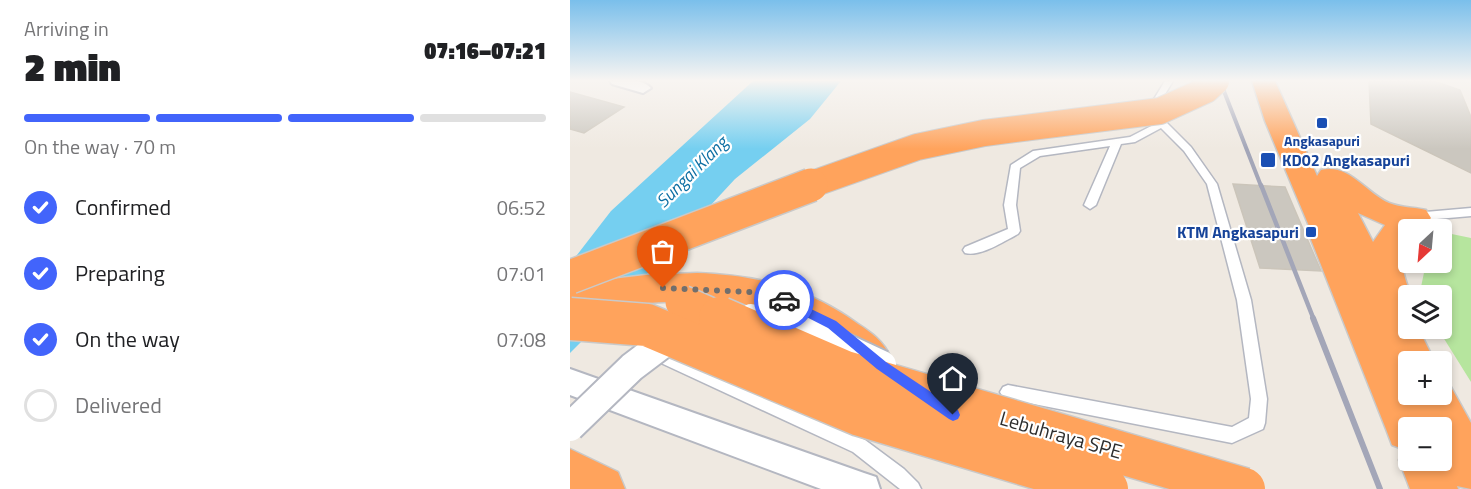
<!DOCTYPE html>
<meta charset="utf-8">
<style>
body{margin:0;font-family:"Titillium Web",sans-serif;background:#f6f6f6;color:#202124;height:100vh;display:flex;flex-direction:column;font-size:22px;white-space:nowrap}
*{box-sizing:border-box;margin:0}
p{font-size:20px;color:#757577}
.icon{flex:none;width:33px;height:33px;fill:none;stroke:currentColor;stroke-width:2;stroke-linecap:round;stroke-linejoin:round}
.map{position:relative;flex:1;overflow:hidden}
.side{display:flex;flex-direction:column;background:#fff;width:570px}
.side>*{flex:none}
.needle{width:39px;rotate:206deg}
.buttons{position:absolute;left:828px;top:219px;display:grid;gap:12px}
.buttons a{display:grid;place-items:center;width:54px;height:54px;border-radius:6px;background:#fff;box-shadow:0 3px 9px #0003;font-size:30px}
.pin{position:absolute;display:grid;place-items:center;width:51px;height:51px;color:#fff;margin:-62px -26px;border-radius:50% 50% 50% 0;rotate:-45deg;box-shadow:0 0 6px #0007}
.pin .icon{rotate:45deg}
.courier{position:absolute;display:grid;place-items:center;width:60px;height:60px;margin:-30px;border:4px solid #4264fb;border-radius:50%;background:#fff;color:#222;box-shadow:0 2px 8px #0007}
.headline em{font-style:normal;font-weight:800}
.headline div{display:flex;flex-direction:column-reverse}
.headline{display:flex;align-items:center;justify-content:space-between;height:102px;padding:0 24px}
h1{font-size:39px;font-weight:800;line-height:45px}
.bar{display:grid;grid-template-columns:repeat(4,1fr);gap:9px 6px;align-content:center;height:72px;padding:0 24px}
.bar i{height:8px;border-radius:4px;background:#e0e0e0}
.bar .on{background:#4264fb}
.bar p{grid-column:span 4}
ol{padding:0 24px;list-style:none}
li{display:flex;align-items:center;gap:18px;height:66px}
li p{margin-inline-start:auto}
li .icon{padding:6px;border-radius:50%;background:#4264fb;color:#fff;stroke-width:4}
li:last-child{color:#757577}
li i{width:33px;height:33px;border:3px solid #e0e0e0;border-radius:50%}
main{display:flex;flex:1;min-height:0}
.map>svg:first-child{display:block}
.green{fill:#b6e59e}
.water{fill:#75cff0}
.building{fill:#cbc7bf;stroke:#cbc5ba;stroke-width:1.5}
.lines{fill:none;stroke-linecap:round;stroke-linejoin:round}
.lane-casing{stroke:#b4b7c1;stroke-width:3}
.street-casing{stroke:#b4b7c1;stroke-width:4}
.highway-casing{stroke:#c9c9c9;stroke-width:3}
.lane{fill:#fff;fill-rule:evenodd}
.street{fill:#fff;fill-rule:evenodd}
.highway{fill:#ffa35c;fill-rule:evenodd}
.rail-far2{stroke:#a3a6b8;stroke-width:4}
.rail-far1{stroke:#a3a6b8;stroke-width:4.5}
.rail{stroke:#a3a6b8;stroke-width:6}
.street-bridge-far1-casing{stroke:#b4b7c1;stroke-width:26;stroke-linecap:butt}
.street-bridge-casing{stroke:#b4b7c1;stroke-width:32;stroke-linecap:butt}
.highway-bridge-far2-casing{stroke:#c9c9c9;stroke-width:28;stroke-linecap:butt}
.highway-bridge-far1-casing{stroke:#c9c9c9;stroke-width:36;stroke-linecap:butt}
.highway-bridge-casing{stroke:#c9c9c9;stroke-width:45;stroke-linecap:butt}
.street-bridge-far1{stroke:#fff;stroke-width:22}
.street-bridge{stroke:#fff;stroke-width:28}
.highway-bridge-far2{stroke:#ffa35c;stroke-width:26}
.highway-bridge-far1{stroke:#ffa35c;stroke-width:33}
.highway-bridge{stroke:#ffa35c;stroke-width:42}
.route{fill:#4264fb}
.done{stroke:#726f6d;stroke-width:6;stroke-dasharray:0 10.8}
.transit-dot{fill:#1a4fb4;stroke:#fff;stroke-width:2}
.labels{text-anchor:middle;stroke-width:4.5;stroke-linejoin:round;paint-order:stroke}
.far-transit-label{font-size:14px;font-weight:bold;fill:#164399;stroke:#fff}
.transit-label{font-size:16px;font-weight:bold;fill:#164399;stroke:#fff;text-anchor:start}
.water-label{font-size:18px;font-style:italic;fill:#0d6fa3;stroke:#fff}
.near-street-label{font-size:20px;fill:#2e2e2e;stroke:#fff}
</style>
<main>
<section class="side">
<div class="headline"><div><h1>2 min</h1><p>Arriving in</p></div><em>07:16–07:21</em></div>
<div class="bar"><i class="on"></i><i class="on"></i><i class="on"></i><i></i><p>On the way · 70 m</p></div>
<ol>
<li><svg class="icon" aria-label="check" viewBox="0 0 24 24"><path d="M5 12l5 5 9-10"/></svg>Confirmed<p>06:52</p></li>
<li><svg class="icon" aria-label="check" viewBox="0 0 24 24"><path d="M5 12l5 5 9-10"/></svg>Preparing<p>07:01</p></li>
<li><svg class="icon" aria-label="check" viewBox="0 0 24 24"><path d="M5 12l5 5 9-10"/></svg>On the way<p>07:08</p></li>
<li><i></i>Delivered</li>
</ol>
</section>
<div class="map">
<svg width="901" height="489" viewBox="0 0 901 489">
<rect width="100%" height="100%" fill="#efe9e1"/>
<path class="green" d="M872 232 901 238V382L868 329 872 328V296L852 295 851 287 856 263 872 262Z"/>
<path class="water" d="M183 81H271L240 119 165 179 52 301 0 353V264L41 211Z"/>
<path class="building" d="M799 81H864L890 90 901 117V173L801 124Z
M0 92 54 107 14 133 0 129Z
M663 184 715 187 751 271 690 268Z"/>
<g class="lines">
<defs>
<path id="lane" d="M595 81H603L592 99 597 123 621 147 647 184 681 300 697 399 695 423 693 429 662 443 438 399 433 397 430 392 433 387 438 385 662 427 679 418 681 399 667 300 637 184 614 151 591 128 565 142 551 144 526 205 520 209 514 205 540 146 470 156 450 168 446 205 450 231 448 234C434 241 411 257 395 253L393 250 395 247 438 229 434 205 441 165 463 151 560 137 587 123 584 99Z
M901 208V216L844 221 838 217 844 213Z
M83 346 295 440 334 469 348 483 351 489H330L283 452 78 357 76 352 78 347Z"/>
<path id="street" d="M40 81C53 80 72 78 81 88L73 93 42 84Z
M0 369 294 473 306 477 310 489H251L0 395Z"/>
<path id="highway" d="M682 81H705L747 176 751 170C779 163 796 193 819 203 831 208 844 207 856 210L861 218 851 230H838C838 238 836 241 834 248 829 263 835 279 840 293L835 303 838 310V328H848L865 362H838V394H872V378L877 380 901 423V489L887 486 888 489H840L829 460 833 449 822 445 816 429 740 237 739 226 695 121ZM788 213 815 225 803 242ZM838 428H872V460H838Z
M127 273C187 275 239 288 288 324 302 333 313 341 320 356L314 369 300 374C270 363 247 333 217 318 171 294 50 300 0 314V284L76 275Z
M0 449 48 472 55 489H0Z"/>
</defs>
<use href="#lane" class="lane-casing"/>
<use href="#street" class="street-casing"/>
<use href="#highway" class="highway-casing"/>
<use href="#lane" class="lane"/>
<use href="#street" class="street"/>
<use href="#highway" class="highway"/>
<path class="rail-far2" d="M650 81 691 186"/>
<path class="rail-far1" d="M691 185 744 320"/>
<path class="rail" d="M743 318 810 489"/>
<defs>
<path id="street-bridge-far1" d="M181 315 198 320"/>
<path id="street-bridge" d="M192 318 239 331 312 365
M0 427 62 367 107 333"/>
<path id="highway-bridge-far2" d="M237 186 347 147 414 133 590 111 636 90 646 81"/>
<path id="highway-bridge-far1" d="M0 277 241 185
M112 302 153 320
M0 319 8 320"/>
<path id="highway-bridge" d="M150 318 275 372 674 489
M0 319 77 325 290 415 537 489"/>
</defs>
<use href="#street-bridge-far1" class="street-bridge-far1-casing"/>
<use href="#street-bridge" class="street-bridge-casing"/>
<use href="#highway-bridge-far2" class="highway-bridge-far2-casing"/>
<use href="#highway-bridge-far1" class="highway-bridge-far1-casing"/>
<use href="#highway-bridge" class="highway-bridge-casing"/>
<use href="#street-bridge-far1" class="street-bridge-far1"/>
<use href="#street-bridge" class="street-bridge"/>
<use href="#highway-bridge-far2" class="highway-bridge-far2"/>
<use href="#highway-bridge-far1" class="highway-bridge-far1"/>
<use href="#highway-bridge" class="highway-bridge"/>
</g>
<linearGradient id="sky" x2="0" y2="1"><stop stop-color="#7abfeb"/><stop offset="0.54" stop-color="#f8f5f2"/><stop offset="1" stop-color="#f8f5f2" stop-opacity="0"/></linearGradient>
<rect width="901" height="149" fill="url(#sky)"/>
<path class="route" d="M214 296 266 321 316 362 388 410 390 415 388 419 383 421 379 419 307 369 258 328 211 304V297Z"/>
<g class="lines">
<path class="done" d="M93 288 182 292 214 300"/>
</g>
<g class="transit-dot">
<rect x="746" y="117" width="12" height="12" rx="3"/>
<rect x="690" y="152" width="16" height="16" rx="3"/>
<rect x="735" y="226" width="12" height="12" rx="3"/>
</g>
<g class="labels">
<g class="far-transit-label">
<text x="752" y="146">Angkasapuri</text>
</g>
<g class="transit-label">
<text x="712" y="166">KD02 Angkasapuri</text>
<text x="729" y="238" text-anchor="end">KTM Angkasapuri</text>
</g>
<g class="water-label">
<text transform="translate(122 172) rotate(-45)" y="6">Sungai Klang</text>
</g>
<g class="near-street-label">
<text transform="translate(491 435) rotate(16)" y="7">Lebuhraya SPE</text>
</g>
</g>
</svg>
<div class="buttons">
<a><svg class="needle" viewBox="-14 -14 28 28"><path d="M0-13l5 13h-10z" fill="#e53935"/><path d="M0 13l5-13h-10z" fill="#757577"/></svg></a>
<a><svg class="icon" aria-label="layers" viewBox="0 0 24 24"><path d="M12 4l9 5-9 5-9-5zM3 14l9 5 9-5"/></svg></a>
<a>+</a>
<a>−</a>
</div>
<div class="pin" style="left:93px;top:288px;background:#ea580c"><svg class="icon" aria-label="bag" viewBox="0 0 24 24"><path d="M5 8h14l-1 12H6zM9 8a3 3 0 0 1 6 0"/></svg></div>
<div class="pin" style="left:383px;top:415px;background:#1f2937"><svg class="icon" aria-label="home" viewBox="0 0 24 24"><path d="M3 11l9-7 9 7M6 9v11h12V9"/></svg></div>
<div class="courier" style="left:214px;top:300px"><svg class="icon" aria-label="car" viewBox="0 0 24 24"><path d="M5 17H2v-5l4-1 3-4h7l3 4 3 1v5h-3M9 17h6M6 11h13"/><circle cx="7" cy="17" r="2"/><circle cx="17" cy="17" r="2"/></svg></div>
</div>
</main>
